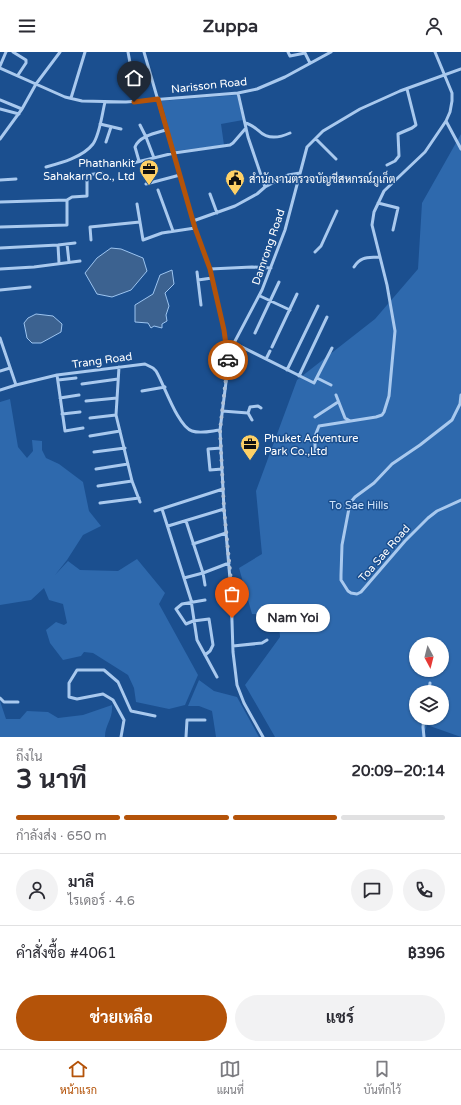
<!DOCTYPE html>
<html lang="th">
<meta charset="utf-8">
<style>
body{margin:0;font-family:"Varela Round",Sarabun,sans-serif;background:#f2f2f3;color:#2b2b33;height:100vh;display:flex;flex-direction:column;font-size:15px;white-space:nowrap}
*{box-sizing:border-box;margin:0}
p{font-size:13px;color:#7c7c81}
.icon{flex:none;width:22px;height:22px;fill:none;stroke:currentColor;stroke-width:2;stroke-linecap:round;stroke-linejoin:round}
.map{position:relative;height:685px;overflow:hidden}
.panel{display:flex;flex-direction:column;background:#fff;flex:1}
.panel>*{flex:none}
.needle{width:26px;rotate:173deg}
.controls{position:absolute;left:409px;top:585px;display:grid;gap:8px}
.controls a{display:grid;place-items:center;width:40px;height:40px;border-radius:50%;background:#fff;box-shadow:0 1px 3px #0004;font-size:20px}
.pin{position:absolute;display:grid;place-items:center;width:34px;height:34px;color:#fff;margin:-41px -17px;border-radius:50% 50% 50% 0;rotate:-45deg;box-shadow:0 0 4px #0007}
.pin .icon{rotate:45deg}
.courier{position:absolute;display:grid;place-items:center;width:40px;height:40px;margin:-20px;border:3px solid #b45309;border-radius:50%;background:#fff;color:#222;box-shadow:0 1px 5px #0007}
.bubble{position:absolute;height:28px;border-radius:14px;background:#fff;box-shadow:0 1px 3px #0004;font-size:13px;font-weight:700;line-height:28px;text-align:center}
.head em{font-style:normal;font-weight:700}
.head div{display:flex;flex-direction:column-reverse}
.head{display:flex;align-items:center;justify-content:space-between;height:68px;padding:0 16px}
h1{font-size:26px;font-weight:700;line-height:30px}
.bar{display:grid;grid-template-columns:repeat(4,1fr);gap:6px 4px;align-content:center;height:48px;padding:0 16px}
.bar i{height:5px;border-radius:3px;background:#e1e1e2}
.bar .active{background:#b45309}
.bar p{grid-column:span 4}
.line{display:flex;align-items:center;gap:10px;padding:0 16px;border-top:1px solid #e1e1e2}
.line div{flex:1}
.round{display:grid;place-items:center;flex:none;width:42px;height:42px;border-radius:21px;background:#f2f2f3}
.action{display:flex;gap:8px;margin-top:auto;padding:8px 16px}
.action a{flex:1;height:46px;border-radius:24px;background:#b45309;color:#fff;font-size:16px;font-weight:700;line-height:46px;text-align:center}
.action a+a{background:#f2f2f3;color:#2b2b33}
header{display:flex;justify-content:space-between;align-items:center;height:52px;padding:0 16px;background:#fff;font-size:18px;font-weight:700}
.dock{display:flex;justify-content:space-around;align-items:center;height:56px;border-top:1px solid #e1e1e2;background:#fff;font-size:11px;color:#7c7c81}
.dock a{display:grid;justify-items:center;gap:2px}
.dock .active{color:#b45309}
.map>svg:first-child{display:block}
.green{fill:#2e69ad;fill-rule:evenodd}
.water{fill:#3c6290;stroke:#9cc4f0}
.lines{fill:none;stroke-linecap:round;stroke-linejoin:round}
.minor{stroke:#a9c9ee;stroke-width:3}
.done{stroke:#afc1d8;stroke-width:4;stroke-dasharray:0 7.2}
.route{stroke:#b45309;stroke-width:5}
.labels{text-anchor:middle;stroke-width:3;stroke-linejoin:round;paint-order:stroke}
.street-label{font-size:11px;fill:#fff;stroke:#1b4f8f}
.poi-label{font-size:11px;fill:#fff;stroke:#1b4f8f;text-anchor:start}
.park-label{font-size:11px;fill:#cfe3fa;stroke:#1b4f8f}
</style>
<header><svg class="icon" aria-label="menu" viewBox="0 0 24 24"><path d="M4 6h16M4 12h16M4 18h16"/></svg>Zuppa<svg class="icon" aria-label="person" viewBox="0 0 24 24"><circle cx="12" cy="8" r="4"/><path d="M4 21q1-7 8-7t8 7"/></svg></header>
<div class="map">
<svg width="461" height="685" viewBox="0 0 461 685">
<rect width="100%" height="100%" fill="#1b4f8f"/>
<path class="green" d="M237 43 243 68 221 72 224 93 175 99 161 49Z
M461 82V685L427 673 423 685H275L245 633 280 585 278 562H252L239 516 262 502 256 439 297 328 375 267 418 217 422 151ZM416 592H442V618H416ZM416 640H442V666H416Z
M10 347 18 395 27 406 33 399 32 388 42 389V398L46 406 59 412 83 430 89 459 101 474 83 483 67 508 55 523 68 509 80 518 118 519 137 507 165 541 159 552 198 623 185 653 169 657 136 650 134 636 128 623 93 601 84 600 81 604 63 608 50 591 46 578 56 570 64 573 67 571 63 552 49 548 44 536 31 548 0 553V350Z
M199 628 214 639 237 645 259 685H216L212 659 199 654H188Z
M0 649 6 667H20L27 659 48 660 58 666 83 663 112 653C113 668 105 672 105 685H0Z"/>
<path class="water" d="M111 196 121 197 143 206 147 219 131 238 112 245 97 242 85 221 97 206Z
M172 218 174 232 165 241 169 254 166 263 167 269 162 272V276L154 274 151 276 148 271 135 270V253L153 242 160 223Z
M36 262 53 264 62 272 61 280 41 291H32L27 286 24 271 28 266Z"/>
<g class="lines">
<path class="minor" d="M13 0 26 8V11L18 23
M128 0 133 27 134 50
M144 0 195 176 210 217 224 278 228 314 220 378 224 457 231 539 233 600 237 633 244 651 263 685
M288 0 290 4 305 1 310 11
M0 14 6 0
M0 16 65 45 82 49 126 50 238 41 257 37 285 25 331 0
M238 41 248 85 265 135
M71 46 85 0
M0 48 22 57
M0 57 19 62
M446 69 461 97
M245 71C251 72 254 75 259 79 268 88 279 86 290 81
M100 72 121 77
M140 73 146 85 154 106
M0 87 22 57 36 32 60 0
M316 87 336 107
M106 90 111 75
M139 109 135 95C139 84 156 81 166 78
M129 112 174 101 230 93 233 91 246 76
M387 113 395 109 399 104 398 82 412 76 416 73 407 37
M46 115C61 111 83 105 93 92 100 82 102 62 105 50
M0 128 16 127
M146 132 180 123
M158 138 173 179
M210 142 217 161
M0 150 67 148 72 145 87 144V123L102 121
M378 151 398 156 393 178
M137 152 143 188 162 181 195 176
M193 169 235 154 257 142 265 135 288 123 300 121
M0 175 67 173V148
M91 188 90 175 140 170
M67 192 69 210
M58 193 59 211
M0 196 58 193 75 191
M315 200 321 194 337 159
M354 215C361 204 368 206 379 205
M0 217 34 215 80 209
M210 217 252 215 271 216
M197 220 201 253
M198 228 212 226
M0 238 30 235
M260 244 290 258
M255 281 279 230
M0 286 16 333
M234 291 314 331 332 296
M272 295 297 242
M227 299 234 291 262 238 285 178 307 95 323 79 360 57 400 39 461 17
M266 307 270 299
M119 315 116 363 132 429 140 450
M287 318 318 254
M0 319 10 316
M57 323 65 379 83 376
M299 324 327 265
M317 326 331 333
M58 328 76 326
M82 332 118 327
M0 338 16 333 57 323 145 312 153 316 156 319C164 332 178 375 192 379 201 382 211 379 220 378
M142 339 165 335
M336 343 345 366 350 369
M461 343 460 352 452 368 420 393 392 412 374 431 355 445 350 451 342 493 341 523V528L348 539 351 541 357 542 361 540 405 489 428 466 437 459 461 448
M60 346 79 343
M86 349 117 346
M222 359 248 361 250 355 258 354 261 356
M248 361 252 368
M62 362 80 360
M315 365 338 350
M90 366 116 363
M90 384 120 379
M221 396 208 397 210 418 222 417
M94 400 125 396
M315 402V384L319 374 376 365 382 363 384 360 389 344 395 279 387 233 372 173 374 160 384 139 425 100 446 69 450 60 452 49V41L435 0
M96 417 128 412
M98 434 132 429
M100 451 139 446
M162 457 191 548 197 588 217 625
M155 459 223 437
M186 469 203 521 205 533
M168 474 224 457
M193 492 226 481
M184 526 203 521 229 511
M233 594 262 591 267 588
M205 603 210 599 213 593 209 567 193 569 186 572 176 557 182 552 205 548
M429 640 430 631
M0 646 4 650H18
M121 685 124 668 113 648 103 642 77 647 69 645V631L77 618H104L118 630 131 659 155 664
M186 685 187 668H205
M424 685 423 675 424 666"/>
</g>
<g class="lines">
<path class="done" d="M228 308 220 378 224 457 232 539V566"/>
<path class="route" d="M134 50 158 47 195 176 210 217 224 278 228 308"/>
</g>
<defs>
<symbol id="office-pin" viewBox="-11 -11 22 30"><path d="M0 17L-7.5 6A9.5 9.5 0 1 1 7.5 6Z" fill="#ffd166" stroke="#1b4f8f"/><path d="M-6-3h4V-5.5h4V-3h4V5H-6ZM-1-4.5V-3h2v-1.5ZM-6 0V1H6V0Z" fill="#111"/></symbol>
<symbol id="civic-pin" viewBox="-11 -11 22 30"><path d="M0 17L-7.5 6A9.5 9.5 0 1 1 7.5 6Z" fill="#ffd166" stroke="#1b4f8f"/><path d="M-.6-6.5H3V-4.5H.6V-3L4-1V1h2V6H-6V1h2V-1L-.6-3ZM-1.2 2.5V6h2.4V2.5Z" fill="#111"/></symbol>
</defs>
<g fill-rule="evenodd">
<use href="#office-pin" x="138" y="106" width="22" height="30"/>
<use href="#civic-pin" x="224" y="116" width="22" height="30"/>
<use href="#office-pin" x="239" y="381" width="22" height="30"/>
</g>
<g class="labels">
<g class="street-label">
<text transform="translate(209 33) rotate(-6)" y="4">Narisson Road</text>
<text transform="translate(268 195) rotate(-71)" y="4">Damrong Road</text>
<text transform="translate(102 308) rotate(-8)" y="4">Trang Road</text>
<text transform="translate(384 501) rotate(-49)" y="4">Toa Sae Road</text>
</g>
<g class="poi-label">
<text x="135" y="115" text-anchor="end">Phathankit<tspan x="135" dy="13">Sahakarn Co., Ltd</tspan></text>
<text x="249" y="131">สำนักงานตรวจบัญชีสหกรณ์ภูเก็ต</text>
<text x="264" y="390">Phuket Adventure<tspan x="264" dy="13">Park Co.,Ltd</tspan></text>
</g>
<g class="park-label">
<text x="359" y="457">To Sae Hills</text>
</g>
</g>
</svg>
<div class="controls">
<a><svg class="needle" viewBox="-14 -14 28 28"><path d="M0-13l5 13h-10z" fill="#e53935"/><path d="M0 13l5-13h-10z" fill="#7c7c81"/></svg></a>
<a><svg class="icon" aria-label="layers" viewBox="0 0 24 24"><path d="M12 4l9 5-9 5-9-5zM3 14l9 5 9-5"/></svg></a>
</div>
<div class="pin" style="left:232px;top:566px;background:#ea580c"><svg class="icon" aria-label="bag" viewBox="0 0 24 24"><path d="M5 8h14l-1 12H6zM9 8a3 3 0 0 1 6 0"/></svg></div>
<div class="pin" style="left:134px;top:50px;background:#1f2937"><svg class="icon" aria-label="home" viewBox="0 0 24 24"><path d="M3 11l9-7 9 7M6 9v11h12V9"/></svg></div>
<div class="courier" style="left:228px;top:308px"><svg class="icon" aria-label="car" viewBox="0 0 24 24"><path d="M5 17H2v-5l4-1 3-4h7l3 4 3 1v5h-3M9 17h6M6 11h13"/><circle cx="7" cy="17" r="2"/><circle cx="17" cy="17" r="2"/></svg></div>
<div class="bubble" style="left:256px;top:552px;width:74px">Nam Yoi</div>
</div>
<section class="panel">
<div class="head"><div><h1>3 นาที</h1><p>ถึงใน</p></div><em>20:09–20:14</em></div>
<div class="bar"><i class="active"></i><i class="active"></i><i class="active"></i><i></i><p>กำลังส่ง · 650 m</p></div>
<div class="line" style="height:72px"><a class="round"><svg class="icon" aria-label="person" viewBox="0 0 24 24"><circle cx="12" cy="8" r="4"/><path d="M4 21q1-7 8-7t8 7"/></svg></a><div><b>มาลี</b><p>ไรเดอร์ · 4.6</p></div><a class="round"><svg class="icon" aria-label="chat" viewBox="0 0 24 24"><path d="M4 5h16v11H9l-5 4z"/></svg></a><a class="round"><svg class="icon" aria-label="phone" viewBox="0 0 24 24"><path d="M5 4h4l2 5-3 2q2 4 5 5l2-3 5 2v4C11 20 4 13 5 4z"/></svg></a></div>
<div class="line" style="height:52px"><div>คำสั่งซื้อ #4061</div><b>฿396</b></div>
<div class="action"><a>ช่วยเหลือ</a><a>แชร์</a></div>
</section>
<nav class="dock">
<a class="active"><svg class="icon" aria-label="home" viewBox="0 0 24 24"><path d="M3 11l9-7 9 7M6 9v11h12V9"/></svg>หน้าแรก</a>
<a><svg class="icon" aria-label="map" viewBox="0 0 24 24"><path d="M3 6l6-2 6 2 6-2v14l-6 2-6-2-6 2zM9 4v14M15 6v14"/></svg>แผนที่</a>
<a><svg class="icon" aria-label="saved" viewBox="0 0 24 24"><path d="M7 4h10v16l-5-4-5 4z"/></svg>บันทึกไว้</a>
</nav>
